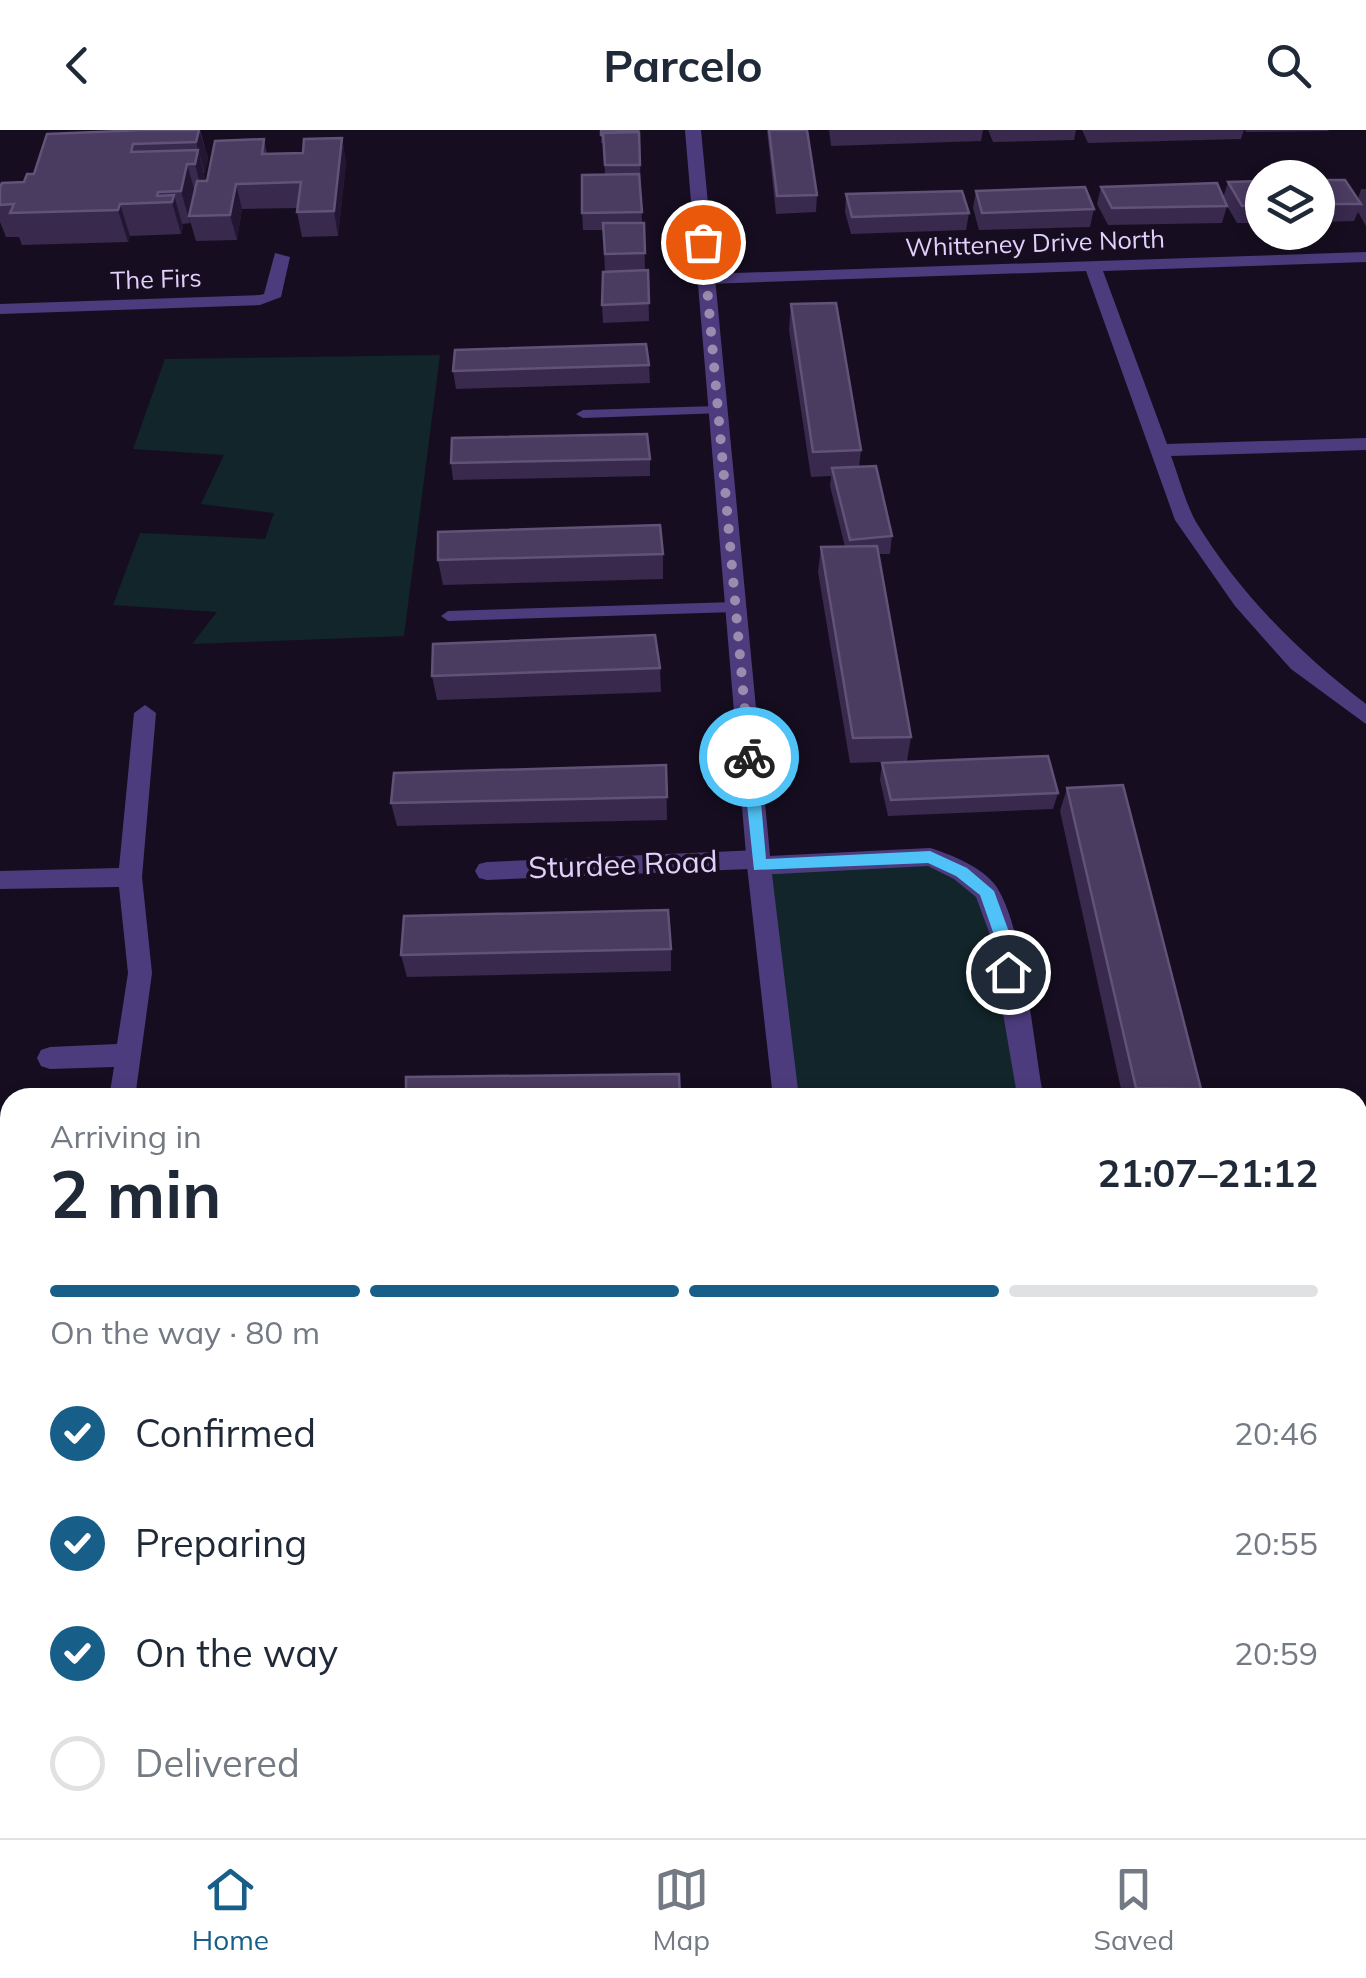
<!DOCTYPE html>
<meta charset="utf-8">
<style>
body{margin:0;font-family:Mulish,sans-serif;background:#f2f2f3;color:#1f2937;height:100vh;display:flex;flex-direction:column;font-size:38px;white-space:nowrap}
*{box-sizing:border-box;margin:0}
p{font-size:32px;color:#747a83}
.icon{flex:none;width:55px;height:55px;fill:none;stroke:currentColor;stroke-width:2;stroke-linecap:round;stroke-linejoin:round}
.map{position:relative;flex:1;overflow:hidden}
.details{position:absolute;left:0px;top:958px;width:1368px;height:752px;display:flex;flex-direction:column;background:#fff;border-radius:30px 30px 0 0;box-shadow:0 5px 15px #0003}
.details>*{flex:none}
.controls{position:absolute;left:1245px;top:30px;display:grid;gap:20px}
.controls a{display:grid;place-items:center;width:90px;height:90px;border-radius:50%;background:#fff;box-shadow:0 5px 15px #0003;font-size:50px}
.pin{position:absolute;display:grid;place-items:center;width:85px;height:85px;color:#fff;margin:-42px;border:5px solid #fff;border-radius:50%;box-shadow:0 2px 10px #0007}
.courier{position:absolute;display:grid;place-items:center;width:100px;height:100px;margin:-50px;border:8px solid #4fc3f7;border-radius:50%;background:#fff;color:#222;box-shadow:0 2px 12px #0007}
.headline em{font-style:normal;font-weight:700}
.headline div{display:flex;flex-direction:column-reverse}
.headline{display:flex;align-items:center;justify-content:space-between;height:170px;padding:0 50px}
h1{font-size:65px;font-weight:700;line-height:75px}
.bar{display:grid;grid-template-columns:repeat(4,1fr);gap:15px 10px;align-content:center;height:120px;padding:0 50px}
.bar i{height:12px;border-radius:8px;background:#e0e1e3}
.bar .current{background:#175f88}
.bar p{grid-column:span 4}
ol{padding:0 50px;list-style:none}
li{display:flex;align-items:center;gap:30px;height:110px}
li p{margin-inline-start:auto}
li .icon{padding:10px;border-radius:50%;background:#175f88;color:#fff;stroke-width:4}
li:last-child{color:#747a83}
li i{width:55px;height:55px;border:5px solid #e0e1e3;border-radius:50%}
header{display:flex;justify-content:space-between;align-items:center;height:130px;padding:0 50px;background:#fff;font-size:45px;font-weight:700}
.tab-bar{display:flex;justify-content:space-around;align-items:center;height:140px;border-top:2px solid #e0e1e3;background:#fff;font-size:28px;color:#747a83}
.tab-bar a{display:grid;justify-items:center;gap:5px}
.tab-bar .current{color:#175f88}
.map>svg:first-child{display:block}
.green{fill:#12252a}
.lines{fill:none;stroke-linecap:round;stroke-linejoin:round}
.service{fill:#4d3c7d;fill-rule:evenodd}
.minor{fill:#4d3c7d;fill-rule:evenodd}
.tertiary{fill:#4d3c7d;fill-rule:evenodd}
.wall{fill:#38294d}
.shaded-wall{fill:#231633}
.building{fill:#4a3b60;stroke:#615278;stroke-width:2.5}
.route{fill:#4fc3f7}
.done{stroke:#998caf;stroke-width:10;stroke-dasharray:0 18}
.labels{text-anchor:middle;stroke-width:8;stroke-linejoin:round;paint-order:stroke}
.far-street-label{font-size:25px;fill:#e0d0fc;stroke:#160e20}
.street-label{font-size:30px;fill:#e0d0fc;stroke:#160e20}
</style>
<header><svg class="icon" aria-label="back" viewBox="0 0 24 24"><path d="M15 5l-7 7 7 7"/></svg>Parcelo<svg class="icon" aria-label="search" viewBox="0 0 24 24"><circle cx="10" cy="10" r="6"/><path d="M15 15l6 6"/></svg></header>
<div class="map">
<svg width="1366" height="1708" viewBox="0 0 1366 1708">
<rect width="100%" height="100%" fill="#160e20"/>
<path class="green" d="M440 225 404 506 192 514 217 482 113 475 140 403 265 409 274 383 201 374 224 325 133 319 165 229Z
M930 727 986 761 1025 967H791L759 736Z
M627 1700H1191L1189 1708H628Z"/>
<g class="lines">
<path class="service" d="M718 276 723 277V283L583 288 576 284 583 280Z
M735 472 742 477 735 482 448 491 441 486 448 481Z"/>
<path class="minor" d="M1366 122V132L1103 141 1167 314 1366 308V320L1171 326C1179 347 1185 372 1196 392 1240 464 1299 523 1366 574V594L1291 539 1235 476 1175 390 1086 141 706 154 697 149 706 144Z
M275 123 290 127 281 167 260 175 0 184V174L260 165 264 164Z
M145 575 156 583 142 747 152 843 135 968H109L114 937 50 939 41 936 37 928 41 920 50 917 117 914 128 843 119 757 0 759V741L119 738 134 583Z
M930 718C952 725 982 737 996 756 1023 796 1033 908 1042 959L1038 968H1012L1016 959 989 802 976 767 954 749 928 736 759 745 749 739 487 750 479 748 475 741 479 734 487 732 759 720 769 726Z
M1366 1348V1384L1358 1387V1351Z
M610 1700H644L645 1708H611Z
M1196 1700H1230L1227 1708H1193Z"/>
<path class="tertiary" d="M685 0H701L771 736 799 968H773L747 736Z
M1358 1683 1366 1687V1708H1342L1339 1700H1358Z"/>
</g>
<path class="wall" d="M144 0H200L208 29 204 44 206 51 264 9 267 24 303 23 342 8 346 33 338 106 302 107 297 82V78L242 79 237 110 196 111 190 91V93L182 94 183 97 181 104 130 106 128 112 22 115 19 107H6L0 92V57L24 52 34 44Z
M601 0 639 2 642 93H644L645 140H648L649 191 603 193 602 175 605 142 603 100H583L582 83 605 45 604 13H601Z
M767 0H807L817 65 816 82 776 84Z
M829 0H983L981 11 831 16Z
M988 0H1076L1074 10 993 12Z
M1082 0H1244L1241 9 1088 13Z
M1245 0H1329L1328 1 1246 2Z
M1318 50 1358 69 1361 59H1366V96L1358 82 1354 91 1318 92Z
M1262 51V93H1237L1227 76 1222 93 1108 95 1097 74 1101 57 1223 68 1228 52Z
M976 61 1094 79 1090 97 979 100 973 78Z
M846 64 969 83 966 100 851 104 845 82Z
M791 174 861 320 859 337 892 406 890 424H878L911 607 907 631 850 633 818 442 821 417H845L830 356 831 346 811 347 789 200Z
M649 235 650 253 456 259 453 241Z
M650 329V346L453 350 451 333Z
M663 424V449L443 455 438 430Z
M660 538 661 562 437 570 432 546Z
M882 633 1058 663 1053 679 888 686 880 650Z
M666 635 667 690 397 696 391 673Z
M1067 658 1201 959 1196 968H1123L1060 681Z
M671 819V841L407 847 401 825Z"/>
<path class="shaded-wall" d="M199 0 208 29 205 44 196 12Z
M342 8 346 33 338 106 334 81Z
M198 20 206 52 203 66 195 34Z
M187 34 196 66 189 86 190 93 181 61Z
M236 54 242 79 237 110 230 85Z
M174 65 183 97 181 104 172 72Z
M120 74 130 106 128 112 118 80Z"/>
<path class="building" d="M144 0H199L196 12 133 14 131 22 198 20 195 34H187L181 61 158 62 157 66 174 65 172 72 120 74 118 80 10 83 14 74 0 75V57L2 53 24 52 27 44H34L47 4Z
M601 0H638V2L603 3V5H601Z
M769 0H807L817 65 777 66Z
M639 2 640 35H605L603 3Z
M342 8 334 81 297 82 301 52 236 54 230 85 189 86 197 51H207L215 11 264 9 262 24 303 23 304 9Z
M639 44 642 82 582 83V45Z
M1318 50H1345L1361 74H1318Z
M1262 51V75L1242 76 1228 52Z
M1217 53 1227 76 1112 78 1101 57Z
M1085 57 1094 79 982 83 976 61Z
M962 61 969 83 852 87 846 64Z
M603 93H644L645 123 605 124Z
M648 140 649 173 602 175 603 142Z
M836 173 861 320 813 322 791 174Z
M646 214 649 235 453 241 455 220Z
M647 304 650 329 451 333 452 308Z
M876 336 892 406 850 410 832 338Z
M660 395 663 424 438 430V402Z
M877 416 911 607 853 608 821 417Z
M655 505 660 538 432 546 433 514Z
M1048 626 1058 663 891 670 882 633Z
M666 635 667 667 391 673 394 643Z
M1123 655 1201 959 1136 958 1067 658Z
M668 780 671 819 401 825 404 786Z
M679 944 680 968H406V947Z"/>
<path class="route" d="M749 621 757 627 766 729 930 721 967 738 994 761 1009 802 1014 846H1003L1000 842 993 802 980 765 956 746 928 733 754 740 742 627Z"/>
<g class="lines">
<path class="done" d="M703 112 749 627"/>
</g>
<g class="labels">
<g class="far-street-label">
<text transform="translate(1035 113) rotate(-2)" y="9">Whitteney Drive North</text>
<text transform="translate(156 149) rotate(-2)" y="9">The Firs</text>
</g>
<g class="street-label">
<text transform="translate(623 735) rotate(-2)" y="10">Sturdee Road</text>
</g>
</g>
</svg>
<div class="controls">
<a><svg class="icon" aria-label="layers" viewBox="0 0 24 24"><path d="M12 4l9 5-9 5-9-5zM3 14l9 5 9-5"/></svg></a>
</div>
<div class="pin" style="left:703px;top:112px;background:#ea580c"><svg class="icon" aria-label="bag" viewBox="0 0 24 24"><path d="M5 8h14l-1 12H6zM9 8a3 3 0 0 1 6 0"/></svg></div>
<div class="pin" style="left:1008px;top:842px;background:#1f2937"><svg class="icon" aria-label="home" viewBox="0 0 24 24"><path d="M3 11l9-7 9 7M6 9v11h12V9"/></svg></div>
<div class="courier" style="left:749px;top:627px"><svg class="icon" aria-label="bike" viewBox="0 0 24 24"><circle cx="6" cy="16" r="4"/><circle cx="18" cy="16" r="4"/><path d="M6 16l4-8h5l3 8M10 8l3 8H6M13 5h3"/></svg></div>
<section class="details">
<div class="headline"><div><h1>2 min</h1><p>Arriving in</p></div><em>21:07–21:12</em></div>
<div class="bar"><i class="current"></i><i class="current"></i><i class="current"></i><i></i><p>On the way · 80 m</p></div>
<ol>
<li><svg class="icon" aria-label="check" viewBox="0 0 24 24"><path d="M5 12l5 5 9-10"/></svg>Confirmed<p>20:46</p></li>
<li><svg class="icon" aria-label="check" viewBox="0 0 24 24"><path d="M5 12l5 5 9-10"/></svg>Preparing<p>20:55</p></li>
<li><svg class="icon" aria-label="check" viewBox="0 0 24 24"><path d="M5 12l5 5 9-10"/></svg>On the way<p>20:59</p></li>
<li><i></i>Delivered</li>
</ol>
</section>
</div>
<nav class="tab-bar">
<a class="current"><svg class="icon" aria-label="home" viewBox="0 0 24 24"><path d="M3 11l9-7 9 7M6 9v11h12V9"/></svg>Home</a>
<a><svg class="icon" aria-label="map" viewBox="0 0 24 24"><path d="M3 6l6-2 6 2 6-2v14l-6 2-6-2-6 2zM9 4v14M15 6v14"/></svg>Map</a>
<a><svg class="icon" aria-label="saved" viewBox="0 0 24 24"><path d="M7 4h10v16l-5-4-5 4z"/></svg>Saved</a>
</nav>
